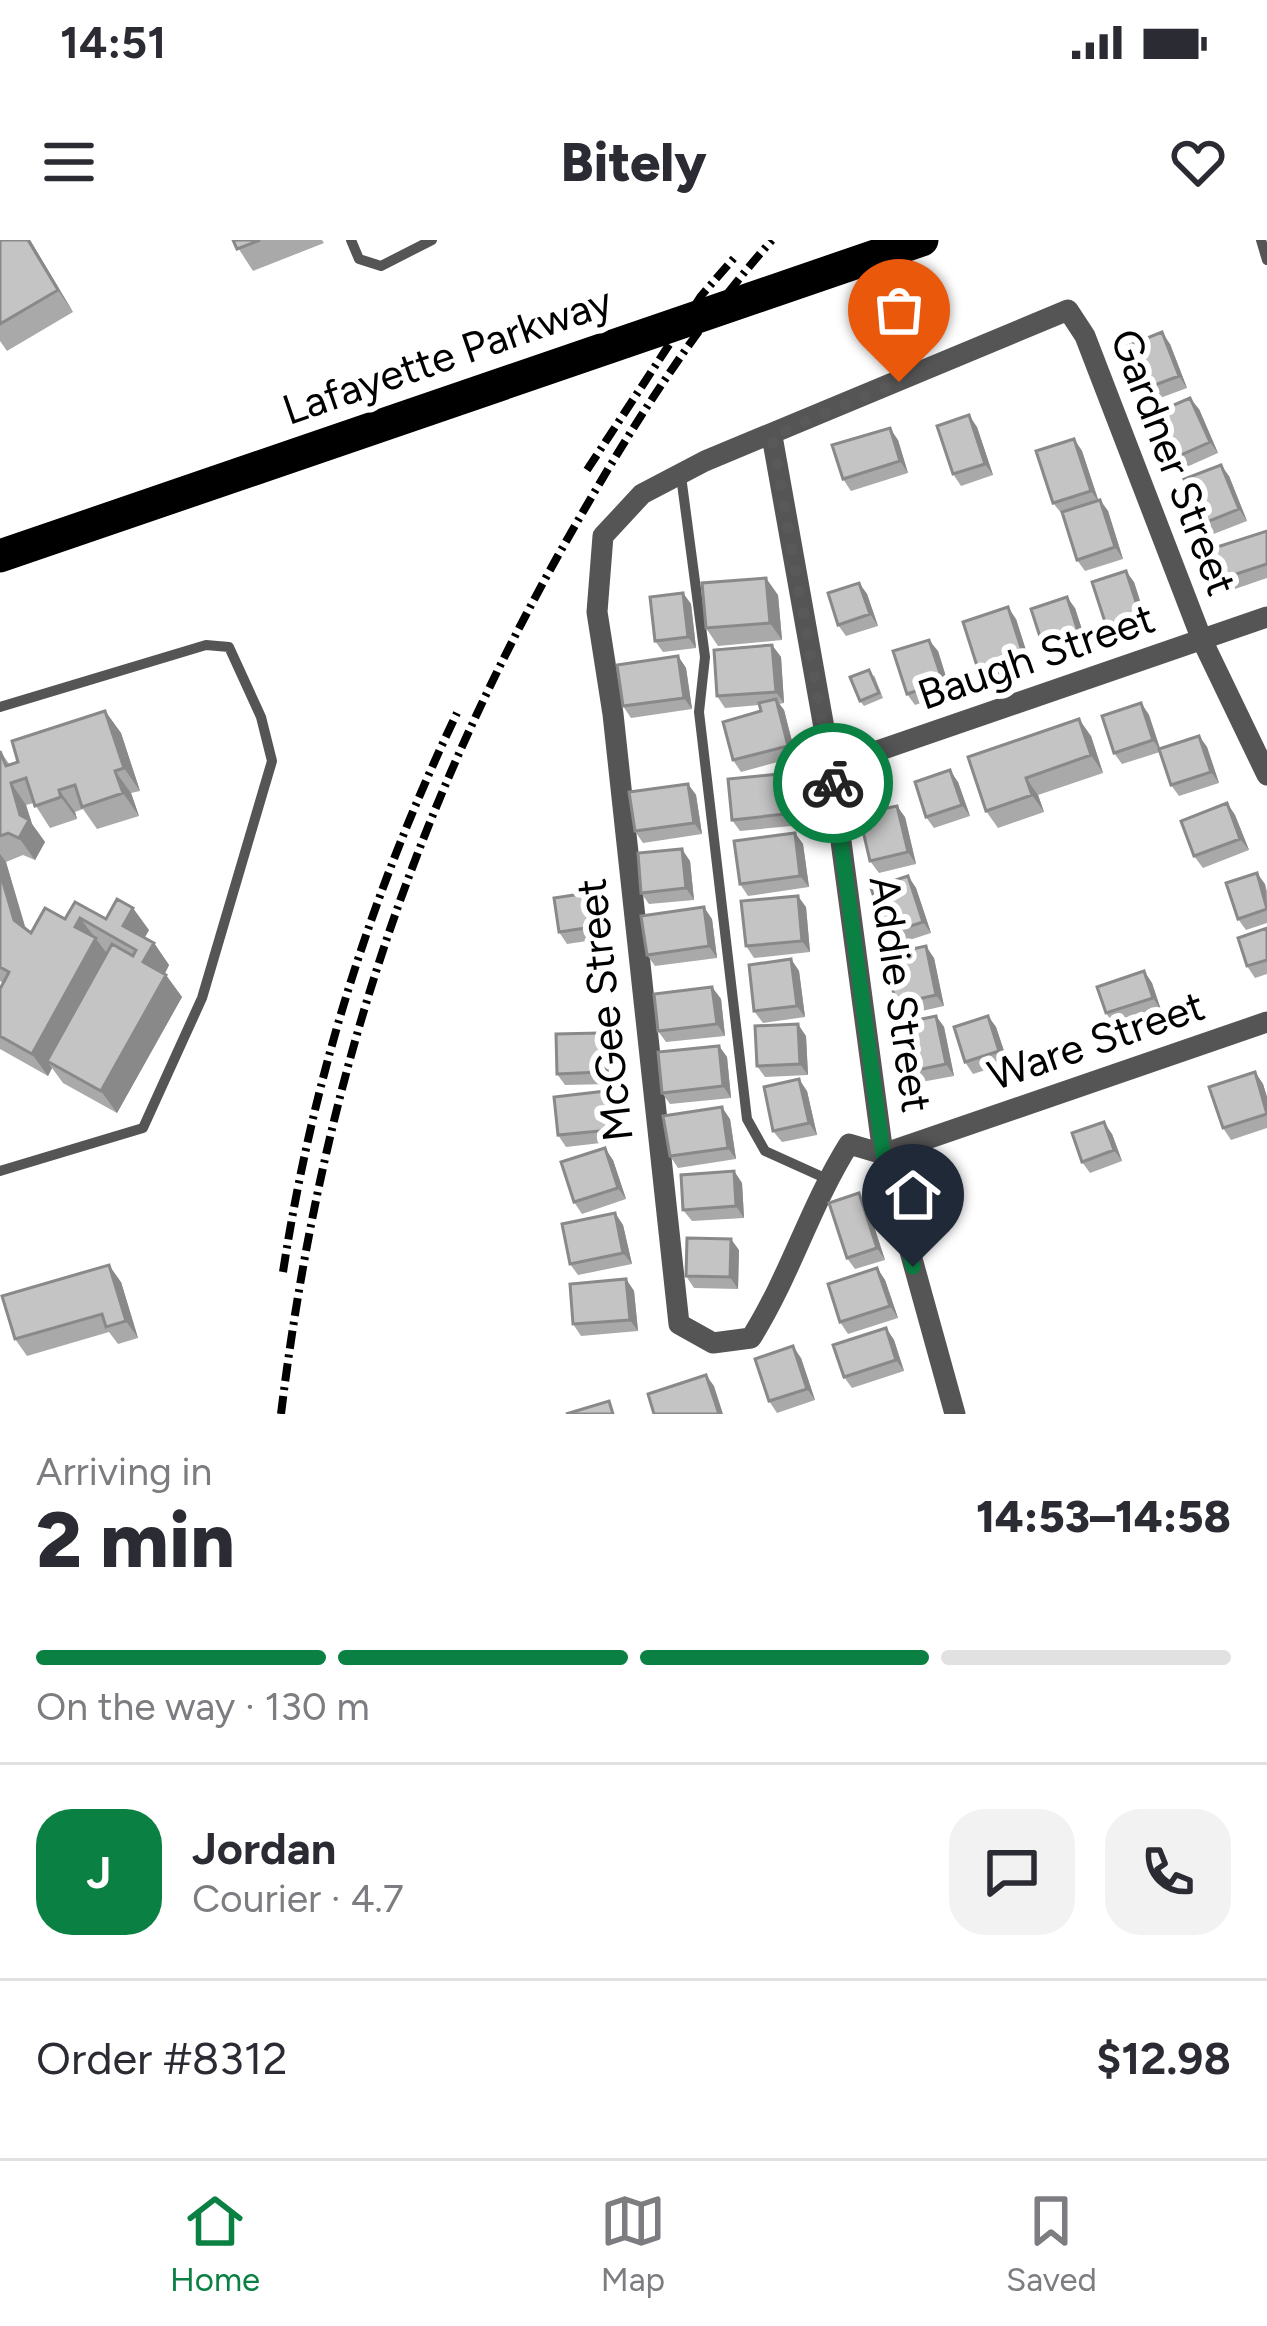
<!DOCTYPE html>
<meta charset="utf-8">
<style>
body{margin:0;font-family:Figtree,sans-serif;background:#f2f2f3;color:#2b2b33;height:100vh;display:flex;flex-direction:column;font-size:45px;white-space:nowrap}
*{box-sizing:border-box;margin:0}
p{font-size:39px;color:#7c7c81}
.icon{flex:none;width:66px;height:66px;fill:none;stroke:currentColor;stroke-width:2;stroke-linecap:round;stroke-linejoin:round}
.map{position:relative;height:1174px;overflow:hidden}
.sheet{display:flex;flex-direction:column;background:#fff;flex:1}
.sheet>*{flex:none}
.pin{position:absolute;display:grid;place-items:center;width:102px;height:102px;color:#fff;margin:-123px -51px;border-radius:50% 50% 50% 0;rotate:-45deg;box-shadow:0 0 12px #0007}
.pin .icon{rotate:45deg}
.courier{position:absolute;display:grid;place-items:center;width:120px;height:120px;margin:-60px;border:9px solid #0b8043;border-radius:50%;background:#fff;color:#222;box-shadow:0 3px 15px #0007}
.head em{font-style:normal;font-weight:800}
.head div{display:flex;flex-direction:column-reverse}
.head{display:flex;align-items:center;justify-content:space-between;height:204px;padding:0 36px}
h1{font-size:78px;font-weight:800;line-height:90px}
.bar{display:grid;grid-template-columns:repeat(4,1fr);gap:18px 12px;align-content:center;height:144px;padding:0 36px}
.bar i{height:15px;border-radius:9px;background:#e1e1e2}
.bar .on{background:#0b8043}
.bar p{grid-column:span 4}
.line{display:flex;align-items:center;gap:30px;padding:0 36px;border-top:3px solid #e1e1e2}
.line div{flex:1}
.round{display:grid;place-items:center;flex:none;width:126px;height:126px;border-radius:36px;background:#f2f2f3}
.status{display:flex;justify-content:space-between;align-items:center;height:84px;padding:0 60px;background:#fff;direction:ltr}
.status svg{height:33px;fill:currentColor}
header{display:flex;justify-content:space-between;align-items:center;height:156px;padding:0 36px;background:#fff;font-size:54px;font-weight:800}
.tab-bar{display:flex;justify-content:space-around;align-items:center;height:168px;border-top:3px solid #e1e1e2;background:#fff;font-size:33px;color:#7c7c81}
.tab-bar a{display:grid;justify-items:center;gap:6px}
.tab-bar .on{color:#0b8043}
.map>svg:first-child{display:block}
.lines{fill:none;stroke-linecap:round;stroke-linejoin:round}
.service{stroke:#555;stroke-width:10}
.minor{stroke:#555;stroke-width:21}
.trunk{stroke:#000;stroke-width:33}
.rail{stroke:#000;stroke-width:8;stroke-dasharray:18 6 3 6;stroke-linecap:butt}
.wall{fill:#a9a9a9}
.shaded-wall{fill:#898989}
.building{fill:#c4c4c4;stroke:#898989;stroke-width:3}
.done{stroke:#595959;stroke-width:12;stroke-dasharray:0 21.6}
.route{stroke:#0b8043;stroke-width:15}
.labels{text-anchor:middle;stroke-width:12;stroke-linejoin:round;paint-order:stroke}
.street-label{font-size:42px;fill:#000;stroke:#fff}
</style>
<div class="status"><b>14:51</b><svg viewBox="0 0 49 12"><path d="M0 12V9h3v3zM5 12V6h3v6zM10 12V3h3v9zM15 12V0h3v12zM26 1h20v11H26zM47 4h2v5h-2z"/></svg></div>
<header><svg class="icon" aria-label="menu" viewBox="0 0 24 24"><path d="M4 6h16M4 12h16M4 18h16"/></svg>Bitely<svg class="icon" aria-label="heart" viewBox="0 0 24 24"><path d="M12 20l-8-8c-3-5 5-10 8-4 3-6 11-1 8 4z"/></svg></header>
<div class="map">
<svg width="1267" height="1174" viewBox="0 0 1267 1174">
<rect width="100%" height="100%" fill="#fff"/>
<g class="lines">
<path class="service" d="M351 0 359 19 381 26 432 0
M1261 0 1267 20
M681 236 705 417 699 472 747 879 765 911 827 939
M0 467 206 405 229 407 261 477 272 521 202 758 143 888 0 931"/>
<path class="minor" d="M772 196 831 527 883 914 955 1174
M831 527 1267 377
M1267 535 1202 400 1085 96 1068 70 705 221 642 254 603 296 597 372 613 474 679 1084 713 1103 751 1098C790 1036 810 966 849 904L883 914 1267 782"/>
<path class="trunk" d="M0 316 922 0"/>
<path class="rail" d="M587 230 701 56 734 18
M283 1032C313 837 372 651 457 473
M281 1174C321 848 412 568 576 284 633 184 696 86 772 0"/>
</g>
<path class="wall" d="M0 0H30L73 72 7 111 0 101Z
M233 0H322L324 3 253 31Z
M1170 104 1187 148 1152 161 1144 149Z
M1199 169 1218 213 1182 229 1174 218Z
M977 187 993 235 961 246 953 234Z
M1074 199 1082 211 1098 260H1100L1108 271 1123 319 1085 331 1077 320 1062 274 1053 263Z
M898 200 908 233 851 251 843 239Z
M1229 236 1247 281 1211 295 1202 284Z
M1267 291V338L1232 350 1224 338Z
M1134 342 1148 386 1114 397 1106 385Z
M859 343 867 354 878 386 846 396 838 385Z
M683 353 691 364 696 408 663 412 655 401Z
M778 355 782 400 718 406 706 388Z
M1075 368 1086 402 1050 414 1042 403Z
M1016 379 1031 426 986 440 978 429Z
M772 405 781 417 784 463 779 464 784 470 796 517 741 532 733 520 761 471 759 465 725 468 717 456Z
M938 411 951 453 915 465 907 454Z
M678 416 686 428 692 469 631 478 623 466Z
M874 435 883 458 864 466 860 461Z
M1141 463 1149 475 1160 508 1199 496 1207 507 1219 543 1179 556 1171 545 1160 512 1122 524 1114 513Z
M105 471 121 493 140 551 131 553 139 576 97 589 83 569 75 572 77 579 50 588 34 563 26 565 32 584 45 602 35 620 23 615 6 622 25 689 31 693 65 679H106L149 690 144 698 154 703 169 725 165 734 182 757 117 873 63 843 52 828 48 836 0 809V749L3 743 0 741V511L10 525 18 522Z
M1091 496 1103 533 1038 555 1044 572 998 588 986 571 968 517Z
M958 542 970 576 934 588 926 577Z
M688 544 696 555 702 594 643 603 635 591Z
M797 544 802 585 740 591 732 580Z
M1227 563 1235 575 1249 610 1203 628 1194 616Z
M905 577 916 624 879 633 870 621Z
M795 593 803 604 809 647 748 656 740 644Z
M690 621 694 660 649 664 641 653Z
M908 636 916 648 931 693 894 705 886 694Z
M1265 644 1267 651V683L1246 690 1238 679Z
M594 652 602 664 607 698 567 704 559 692Z
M806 667 810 712 754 718 746 706Z
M712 679 717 718 655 726 647 715Z
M1267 688V734L1255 738 1247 726Z
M934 718 944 766 904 775 896 764Z
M791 719 799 731 805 777 763 783 754 771Z
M1144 731 1152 743 1161 770 1114 785 1106 773Z
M712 747 721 759 725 796 666 802 658 791Z
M936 776 944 787 954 836 916 843 908 832Z
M988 776 996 787 1008 823 973 834 965 822Z
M599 793 608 804 609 844 565 845 557 834Z
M806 796 808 835 765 837 757 826Z
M719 806 727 817 731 858 670 864 662 853Z
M1255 832 1263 844 1267 857V888L1231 900 1223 888Z
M807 851 817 895 782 902 773 891Z
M614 863 618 901 566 907 558 895Z
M730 879 736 919 678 928 670 916Z
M1112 894 1122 921 1090 933 1082 922Z
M613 920 626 959 582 974 574 962Z
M734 931 742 943 744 978 692 981 683 970Z
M859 953 867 965 885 1020 855 1029 847 1018Z
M615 973 623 985 632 1024 578 1035 570 1024Z
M739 1010 738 1049 694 1048 686 1036Z
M877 1028 885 1040 898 1078 848 1094 840 1082Z
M626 1039 634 1051 638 1091 581 1096 573 1084Z
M121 1042 138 1098 118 1104 109 1092 27 1116 15 1099Z
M886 1088 894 1100 904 1131 852 1148 844 1137Z
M801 1118 815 1160 777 1173 769 1161Z"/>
<path class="shaded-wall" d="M28 0H30L73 72 58 50Z
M1162 92 1170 104 1187 148 1179 136Z
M1190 158 1199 169 1218 213 1210 202Z
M969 175 977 187 993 235 985 224Z
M890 188 898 200 908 233 900 221Z
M1074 199 1082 211 1099 262 1091 251Z
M1221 225 1229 236 1247 281 1239 269Z
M1100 260 1108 271 1123 319 1115 307Z
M1126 331 1134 342 1148 386 1140 374Z
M766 338 778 355 782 400 770 383Z
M859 343 867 354 878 386 870 374Z
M683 353 691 364 696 408 688 397Z
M1067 357 1075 368 1086 402 1078 391Z
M1008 367 1016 379 1031 426 1023 414Z
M929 400 938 411 951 453 943 442Z
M772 405 781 417 784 463 776 452Z
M678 416 686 428 692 469 684 458Z
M776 459 784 470 796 517 788 506Z
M1141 463 1149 475 1161 512 1153 500Z
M105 471 121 493 140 551 124 528Z
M1079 479 1091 496 1103 533 1091 515Z
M1199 496 1207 507 1219 543 1211 532Z
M950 530 958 542 970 576 962 565Z
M115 531 131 553 139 576 123 553Z
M789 533 797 544 802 585 794 573Z
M1026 538 1038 555 1044 572 1032 555Z
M11 543 26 565 32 584 45 602 35 620 19 598 20 575Z
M688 544 696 555 702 594 694 583Z
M59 550 75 572 77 579 61 557Z
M1227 563 1235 575 1249 610 1240 599Z
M897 566 905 577 916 624 908 612Z
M795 593 803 604 809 647 800 636Z
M682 609 690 621 694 660 686 648Z
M0 614 6 622 30 703 14 680 0 632Z
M1257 633 1265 644 1267 665Z
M908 636 916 648 931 693 923 682Z
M594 652 602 664 607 698 599 686Z
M798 656 806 667 810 712 802 701Z
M704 667 712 679 717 718 709 706Z
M133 668 149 690 139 708 123 686Z
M80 678 112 720 47 821 52 828 48 836 32 814 75 687Z
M154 703 169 725 159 744 143 722Z
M926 706 934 718 944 766 936 755Z
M791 719 799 731 805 777 797 766Z
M1144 731 1152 743 1161 770 1153 758Z
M166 735 182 757 117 873 101 851Z
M712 747 721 759 725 796 717 784Z
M936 776 944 787 954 836 946 824Z
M988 776 996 787 1008 823 999 811Z
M798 784 806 796 808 835 800 824Z
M599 793 608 804 609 844 601 832Z
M719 806 727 817 731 858 723 846Z
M1255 832 1263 844 1267 857V871Z
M799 839 807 851 817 895 809 883Z
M606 851 614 863 618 901 610 890Z
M722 867 730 879 736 919 728 908Z
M1104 882 1112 894 1122 921 1114 910Z
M605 908 613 920 626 959 618 948Z
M734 931 742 943 744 978 736 966Z
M859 953 867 965 885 1020 877 1008Z
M615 973 623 985 632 1024 623 1013Z
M731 999 739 1010 738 1049 730 1037Z
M109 1025 121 1042 138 1098 126 1081Z
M877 1028 885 1040 898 1078 890 1066Z
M626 1039 634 1051 638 1091 630 1080Z
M886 1088 894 1100 904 1131 896 1120Z
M793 1106 801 1118 815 1160 807 1149Z
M706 1135 714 1146 723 1174H719Z"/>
<path class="building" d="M0 0H28L58 50 0 84Z
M233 0H260L237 9Z
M1162 92 1179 136 1144 149 1127 106Z
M1190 158 1210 202 1174 218 1155 173Z
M969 175 985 224 953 234 937 186Z
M890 188 900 221 843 239 832 205Z
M1074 199 1091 251 1053 263 1036 211Z
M1221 225 1239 269 1202 284 1184 239Z
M1100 260 1115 307 1077 320 1062 272Z
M1267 291V324L1224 338 1214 308Z
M1126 331 1140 374 1106 385 1092 342Z
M766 338 770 383 706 388 702 343Z
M859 343 870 374 838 385 828 353Z
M683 353 688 397 655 401 650 357Z
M1067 357 1078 391 1042 403 1031 369Z
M1008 367 1023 414 978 429 963 382Z
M929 400 943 442 907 454 893 411Z
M772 405 776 452 717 456 714 410Z
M678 416 684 458 623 466 617 425Z
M869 430 879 453 860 461 850 437Z
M776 459 788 506 733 520 723 482 761 471 759 463Z
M1141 463 1153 500 1114 513 1102 476Z
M105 471 124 528 115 531 123 553 82 567 75 545 59 550 61 557 35 566 26 538 11 543 20 575 29 580 19 598 8 593 0 596V511L6 526 18 522 12 501Z
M1079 479 1091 515 1026 538 1032 555 986 571 968 517Z
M1199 496 1211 532 1171 545 1159 509Z
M950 530 962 565 926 577 915 542Z
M789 533 794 573 732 580 728 539Z
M688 544 694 583 635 591 629 552Z
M1227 563 1240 599 1194 616 1181 581Z
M897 566 908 612 870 621 859 574Z
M795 593 800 636 740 644 734 601Z
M682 609 686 648 641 653 638 613Z
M0 632 14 680 31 693 45 668 65 679 75 662 106 679 117 659 133 668 123 686 154 703 143 722 166 735 101 851 47 821 112 704 133 716 136 710 80 678 75 687 96 698 32 814 0 796V749L9 732 0 727Z
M1257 633 1267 669 1238 679 1226 643Z
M908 636 923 682 886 694 871 648Z
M594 652 599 686 559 692 554 658Z
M798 656 802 701 746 706 741 661Z
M704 667 709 706 647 715 641 676Z
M1267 688V720L1247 726 1238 698Z
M926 706 936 755 896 764 885 715Z
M791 719 797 766 754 771 749 725Z
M1144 731 1153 758 1106 773 1097 747Z
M712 747 717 784 658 791 654 754Z
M936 776 946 824 908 832 898 784Z
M988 776 999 811 965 822 954 787Z
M798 784 800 824 757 826 755 786Z
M599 793 601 832 557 834 556 794Z
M719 806 723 846 662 853 658 812Z
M1255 832 1267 874 1223 888 1209 847Z
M799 839 809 883 773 891 764 847Z
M606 851 610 890 558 895 554 857Z
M722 867 728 908 670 916 663 876Z
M1104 882 1114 910 1082 922 1072 893Z
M605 908 618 948 574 962 561 922Z
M734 931 736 966 683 970 681 935Z
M859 953 877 1008 847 1018 829 963Z
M615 973 623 1013 570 1024 562 984Z
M687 998 731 999 730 1037 686 1036Z
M109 1025 126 1081 106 1087 102 1074 15 1099 2 1056Z
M877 1028 890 1066 840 1082 828 1044Z
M626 1039 630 1080 573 1084 570 1044Z
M886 1088 896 1120 844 1137 833 1105Z
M793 1106 807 1149 769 1161 755 1119Z
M706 1135 719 1174H654L648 1154Z
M609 1161 613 1174H566Z"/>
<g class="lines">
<path class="done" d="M833 543 772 196 899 142"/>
<path class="route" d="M833 543 883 914 913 1027"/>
</g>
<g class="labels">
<g class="street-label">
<text transform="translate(447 115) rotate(-19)" y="15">Lafayette Parkway</text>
<text transform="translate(1174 222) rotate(69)" y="15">Gardner Street</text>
<text transform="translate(1036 416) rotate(-19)" y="15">Baugh Street</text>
<text transform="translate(901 754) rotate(82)" y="15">Addie Street</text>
<text transform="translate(604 770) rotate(-96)" y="15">McGee Street</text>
<text transform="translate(1096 800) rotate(-19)" y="15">Ware Street</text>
</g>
</g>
</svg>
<div class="pin" style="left:899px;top:142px;background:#ea580c"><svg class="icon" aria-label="bag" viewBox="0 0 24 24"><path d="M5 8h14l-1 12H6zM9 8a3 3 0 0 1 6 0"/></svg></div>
<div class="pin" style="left:913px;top:1027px;background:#1f2937"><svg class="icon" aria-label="home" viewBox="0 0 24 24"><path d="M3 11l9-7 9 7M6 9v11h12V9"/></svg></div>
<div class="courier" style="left:833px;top:543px"><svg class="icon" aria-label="bike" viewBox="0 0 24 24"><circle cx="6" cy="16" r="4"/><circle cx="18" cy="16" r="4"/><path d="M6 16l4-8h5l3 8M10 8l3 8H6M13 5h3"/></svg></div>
</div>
<section class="sheet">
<div class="head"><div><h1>2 min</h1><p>Arriving in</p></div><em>14:53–14:58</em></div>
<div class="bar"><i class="on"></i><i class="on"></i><i class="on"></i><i></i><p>On the way · 130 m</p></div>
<div class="line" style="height:216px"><b class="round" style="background:#0b8043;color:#fff">J</b><div><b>Jordan</b><p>Courier · 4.7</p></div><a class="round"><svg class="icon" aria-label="chat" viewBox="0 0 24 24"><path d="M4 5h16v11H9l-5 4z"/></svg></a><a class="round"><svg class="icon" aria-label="phone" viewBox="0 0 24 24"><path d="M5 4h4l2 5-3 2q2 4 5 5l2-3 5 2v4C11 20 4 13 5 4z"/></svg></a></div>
<div class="line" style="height:156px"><div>Order #8312</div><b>$12.98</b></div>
</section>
<nav class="tab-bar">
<a class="on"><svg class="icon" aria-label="home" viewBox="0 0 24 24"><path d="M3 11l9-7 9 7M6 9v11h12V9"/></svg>Home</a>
<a><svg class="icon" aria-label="map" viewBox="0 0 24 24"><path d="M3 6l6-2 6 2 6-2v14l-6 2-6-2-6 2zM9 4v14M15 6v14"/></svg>Map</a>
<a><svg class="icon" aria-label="saved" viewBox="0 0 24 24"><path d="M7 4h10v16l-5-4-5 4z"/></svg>Saved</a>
</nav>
